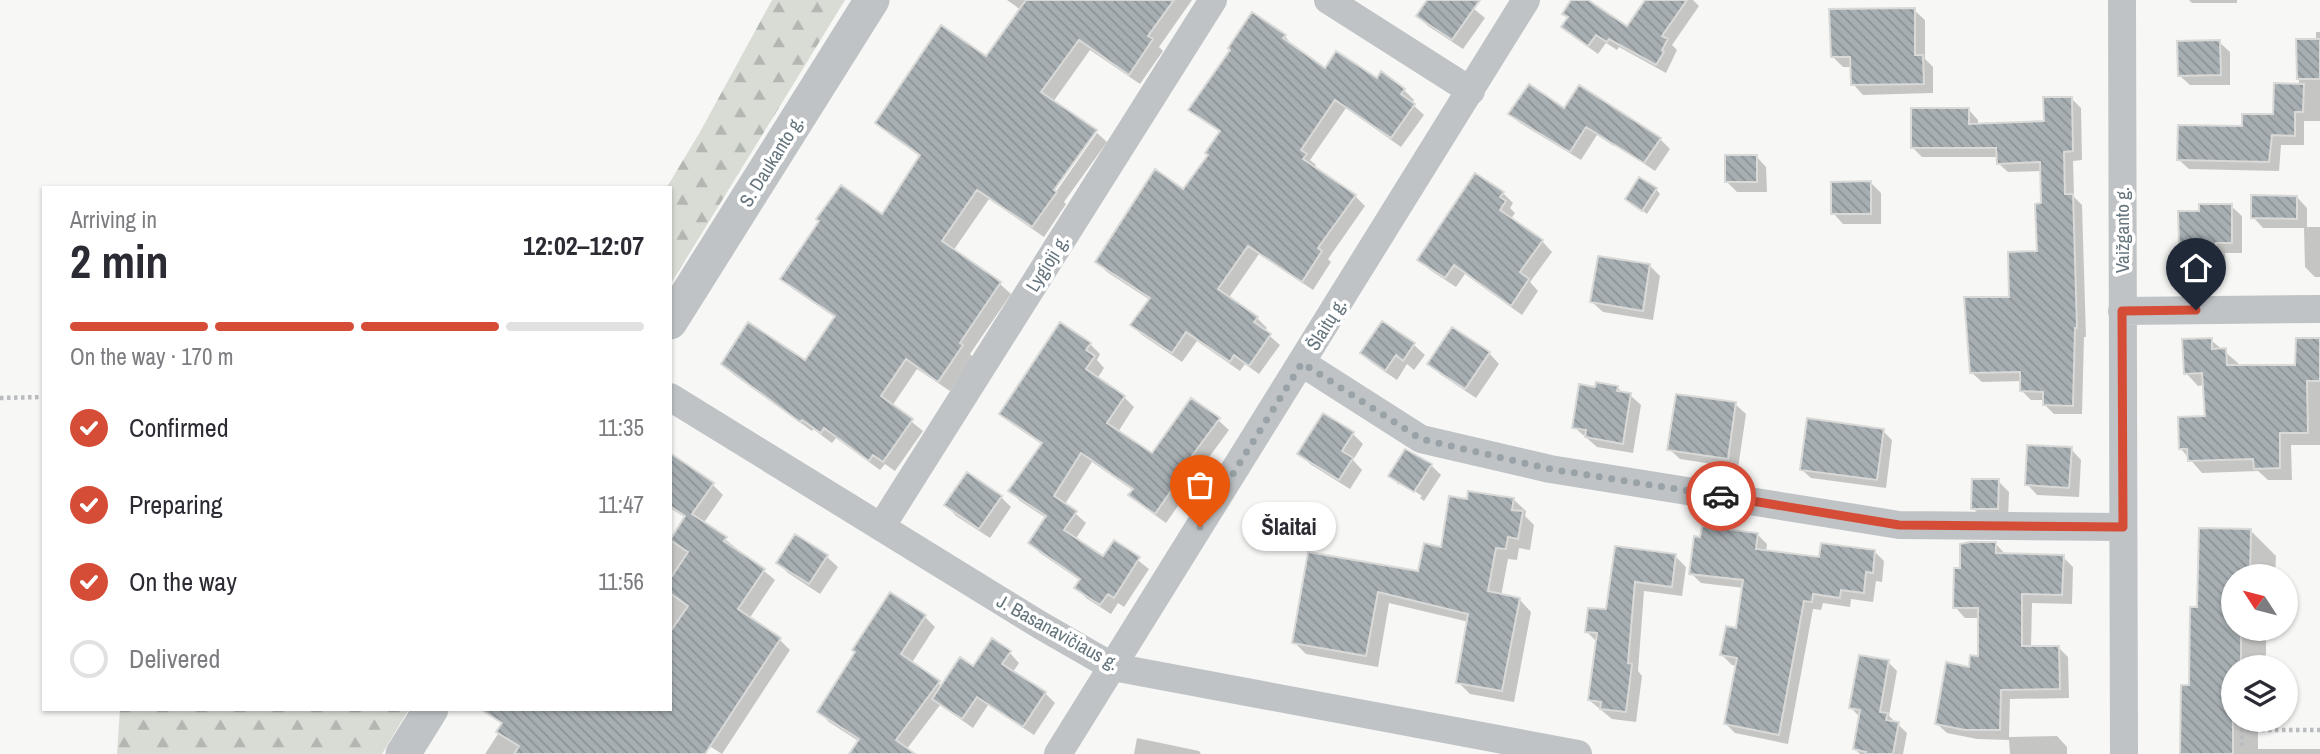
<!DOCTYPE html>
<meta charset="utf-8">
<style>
body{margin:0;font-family:"Archivo Narrow",sans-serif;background:#f2f2f3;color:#2b2b33;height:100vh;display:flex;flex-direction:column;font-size:26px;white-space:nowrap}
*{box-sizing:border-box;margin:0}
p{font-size:23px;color:#7c7c81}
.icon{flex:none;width:38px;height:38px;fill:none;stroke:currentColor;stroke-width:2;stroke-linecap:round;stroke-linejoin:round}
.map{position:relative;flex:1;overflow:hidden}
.sheet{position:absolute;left:42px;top:186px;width:630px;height:525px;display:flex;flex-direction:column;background:#fff;border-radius:0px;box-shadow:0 2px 5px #0004}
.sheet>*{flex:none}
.needle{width:46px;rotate:306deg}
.controls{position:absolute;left:2221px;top:564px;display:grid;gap:14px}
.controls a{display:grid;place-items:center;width:77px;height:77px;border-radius:50%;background:#fff;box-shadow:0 2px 5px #0004;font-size:35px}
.pin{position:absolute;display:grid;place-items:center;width:60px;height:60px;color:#fff;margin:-72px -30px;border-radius:50% 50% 50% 0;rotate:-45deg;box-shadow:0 0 7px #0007}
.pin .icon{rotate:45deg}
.courier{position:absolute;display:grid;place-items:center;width:70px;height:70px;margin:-35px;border:5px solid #d54d37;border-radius:50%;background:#fff;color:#222;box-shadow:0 2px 9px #0007}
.bubble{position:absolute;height:49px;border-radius:24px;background:#fff;box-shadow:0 2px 5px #0004;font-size:23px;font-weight:700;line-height:49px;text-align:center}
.summary em{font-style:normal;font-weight:700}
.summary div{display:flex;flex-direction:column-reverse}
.summary{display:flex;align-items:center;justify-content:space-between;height:119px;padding:0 28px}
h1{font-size:46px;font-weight:700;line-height:52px}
.bar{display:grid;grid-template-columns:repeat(4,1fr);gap:10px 7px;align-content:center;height:84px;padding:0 28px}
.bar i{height:9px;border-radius:5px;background:#e1e1e2}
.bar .current{background:#d54d37}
.bar p{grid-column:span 4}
ol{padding:0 28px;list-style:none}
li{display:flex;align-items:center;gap:21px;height:77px}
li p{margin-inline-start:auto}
li .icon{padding:7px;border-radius:50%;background:#d54d37;color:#fff;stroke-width:4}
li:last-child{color:#7c7c81}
li i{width:38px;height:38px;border:4px solid #e1e1e2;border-radius:50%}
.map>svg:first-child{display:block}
.forest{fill:url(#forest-firs)}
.shadow{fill:#0003}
.building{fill:url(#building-back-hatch);stroke:#d9d9d7;stroke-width:2}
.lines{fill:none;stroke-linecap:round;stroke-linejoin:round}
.path{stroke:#b9bcbe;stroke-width:4.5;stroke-dasharray:3.5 3.5;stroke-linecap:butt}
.minor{stroke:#bfc3c6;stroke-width:28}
.tertiary{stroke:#bfc3c6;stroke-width:35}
.done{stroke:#98a2a7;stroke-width:7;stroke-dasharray:0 12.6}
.route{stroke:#d54d37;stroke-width:9}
.labels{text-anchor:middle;stroke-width:7;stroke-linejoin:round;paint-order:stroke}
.street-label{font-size:19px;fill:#65757d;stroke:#fff}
</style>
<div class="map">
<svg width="2320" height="754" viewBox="0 0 2320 754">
<defs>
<pattern id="forest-firs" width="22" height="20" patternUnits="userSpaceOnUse" patternTransform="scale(1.75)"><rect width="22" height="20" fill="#d8dcd4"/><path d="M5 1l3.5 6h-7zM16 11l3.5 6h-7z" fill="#b3b7b1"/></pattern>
<pattern id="building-back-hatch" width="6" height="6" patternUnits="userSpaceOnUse" patternTransform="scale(1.75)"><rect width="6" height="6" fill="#a7afb3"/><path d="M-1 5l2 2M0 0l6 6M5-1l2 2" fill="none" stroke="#8c9397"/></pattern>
</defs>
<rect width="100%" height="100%" fill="#f7f7f5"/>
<path class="forest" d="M772 0H845L670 285V187H667L700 132Z
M120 709H409L382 754H117Z"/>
<path class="shadow" d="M1007 0H1192L1159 47 1163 51 1140 84 1090 50 1053 102 1048 197 1051 199 1097 133 1107 142 1064 202 1066 204 1044 237 989 199 953 251 1000 284 1011 294 970 354 973 357 950 391 917 369 892 406 923 431 895 471 885 464 880 470 836 438 832 443 813 429 812 431 734 375 723 364 805 362 836 318 793 289 782 279 882 217 921 157 889 134 878 123 986 58 1021 10Z
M1429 0H1463L1485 18 1463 49 1428 26 1418 16Z
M1582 0H1585L1627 29 1647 0H1693L1699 6 1672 45 1677 50 1666 73 1619 47 1617 50 1606 43 1598 54 1573 36 1564 27Z
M2189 0H2237V3H2192Z
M1914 10 1925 20V59L1933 67V93L1863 95 1853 84 1852 67H1843L1832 56Z
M2316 32H2320V121H2304V145H2281L2279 171 2189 169 2179 160 2244 128 2275 116 2299 86 2298 41 2316 40Z
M1285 36 1294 48 1325 70 1377 80 1382 74 1404 90 1414 100 1412 104 1424 115 1401 147 1346 108 1310 160 1316 165 1314 168 1355 196 1365 206 1328 259 1331 262 1313 290 1259 254 1228 299 1257 318 1267 328 1264 331 1280 345 1259 374 1245 364 1240 371 1197 341 1182 362 1142 335 1132 325 1150 300 1107 272 1097 262 1183 191 1209 155 1221 133 1191 110Z
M2219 42 2230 52V85H2190L2179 75Z
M2072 99 2081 108 2082 160 2073 161 2074 197 2082 205 2086 337H2084L2082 414H2054L2044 404V400H2031L2021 390 2022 381 1982 382 1972 373 2011 298 2039 253 2043 205 2042 171 2008 172 1998 163V157H1922L1912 147 1969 110 1978 120V125L2045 123Z
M1565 110 1660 139 1670 149 1655 171 1615 144 1614 146 1597 135 1581 160 1520 123 1510 114Z
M1756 156 1766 167 1767 192H1737L1727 182Z
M1871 183 1881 193V224H1843L1833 213Z
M1656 189 1660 194 1647 214 1627 199Z
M1503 193 1513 203 1510 208 1515 213 1511 219 1542 241 1552 252 1530 282 1538 291 1522 315 1465 274 1456 287 1430 270 1420 259Z
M2297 197 2307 208V227H2320V277H2315L2305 267 2304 228H2263L2253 217Z
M2231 206 2242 216V253H2225L2226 268H2203L2180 243 2201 212Z
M1649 265 1660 276 1653 320 1603 312 1592 302Z
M1383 323 1414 345 1425 355 1414 370 1407 364 1397 380 1372 363 1362 353Z
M2211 340 2238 363V367H2297L2320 340V445H2291L2292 480H2268L2258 471 2202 473 2181 449 2207 418 2205 385 2198 386 2186 373Z
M1090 344 1100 354 1097 360 1104 368 1097 379 1124 397 1134 407 1118 432 1153 456 1218 420 1229 430 1185 490 1187 493 1166 523 1141 505 1131 495 1134 491 1092 462 1065 504 1086 523 1075 540 1103 559 1115 542 1149 569 1124 607 1118 603 1111 614 1086 598 1076 587 1081 581 1040 553 1030 542 1046 518 1020 501 1010 490 1043 445 1012 424 1002 414Z
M1489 353 1499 364 1476 398 1440 374 1430 364Z
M1617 387 1624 394 1630 395 1641 405 1633 453 1597 447 1574 427 1597 389Z
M1735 404 1746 414 1738 468 1680 459 1669 449Z
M1883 431 1892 440 1886 488 1811 478 1801 469Z
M1353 434 1363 444 1353 460 1362 470 1350 489 1310 464 1300 453Z
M2071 449 2081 460 2079 497 2037 495 2027 484Z
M670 464 713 485 723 495 703 524 725 539 775 580 749 619 779 639 790 650 722 754 703 742 695 754H485L514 709H531L565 731 580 709H670V542L686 518 670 508Z
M1431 465 1441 475 1424 501 1420 498 1422 496 1399 481V485L1390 475Z
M1998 481 2009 492 2008 519H1983L1973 508Z
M1001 497 1011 507 990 538 956 516 946 505Z
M1513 499 1526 511 1525 516 1534 525 1530 550 1519 548 1517 560 1508 559 1501 596 1519 599 1531 612 1514 702 1470 694 1458 682 1469 622 1389 603 1378 667 1306 654 1294 642 1310 554 1420 573 1443 549 1469 501Z
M2250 530 2276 556 2275 576H2233V628H2274V634H2266V667H2233V719H2258V749H2320V754H2181L2199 609Z
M1757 534 1767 544 1766 552 1820 559 1874 551 1884 561 1882 582 1876 581 1873 602 1851 599 1850 607 1823 603 1821 610 1813 609 1788 744 1735 733 1725 723 1738 666 1732 665 1722 655 1738 630 1744 588 1701 583 1691 573Z
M795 536 827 557 838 567 820 594 788 573 778 563Z
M1996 544 2006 555 2063 557 2073 567 2072 604 2032 603 2031 648 2058 647 2068 657 2069 698 2010 699 2009 737 2057 736 2067 747V754H2010L2009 740 1977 739 1947 733 1936 723 1980 657V618H1965L1955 607 1962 570Z
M1616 548 1675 556 1686 567 1682 596 1644 591 1638 671 1642 676 1636 722 1612 719 1589 700 1597 642 1587 632 1608 611Z
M891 594 925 617 935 627 911 664 943 687 974 669 1010 653 1019 663 1013 672 1045 693 1055 703 1034 735 988 705 973 728 940 705 906 750 912 754H851L860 742 829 722 819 712Z
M1888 662 1897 671 1889 716 1907 733 1903 754H1860L1855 749 1860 717 1851 708Z
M1137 738 1199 751 1201 754H1134Z"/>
<path class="building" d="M1026 0H1174L1148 36 1153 39 1129 75 1079 40 1041 92 1097 130 1054 190 1057 192 1032 227 977 190 942 241 1001 282 960 343 963 345 938 382 906 359 881 396 913 419 883 462 873 455 869 461 824 428 821 433 802 420 800 422 721 364 748 322 805 360 835 316 780 279 819 221 816 219 841 185 882 214 920 155 875 123 941 25 986 56Z
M1427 0H1480L1452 40 1416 16Z
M1571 0H1588L1627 26 1645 0H1687L1662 36 1668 39 1662 50 1664 52 1656 65 1609 39 1607 42 1596 35 1588 46 1561 27 1568 17 1562 14Z
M1915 8V55H1923L1924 84 1851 85 1850 57H1831L1829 9Z
M1252 12 1286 35 1283 38 1325 68 1336 51 1377 78 1381 71 1405 89 1401 94 1415 104 1391 138 1335 100 1301 150 1307 154 1303 159 1356 195 1318 248 1322 251 1302 282 1248 246 1218 289 1258 317 1254 322 1271 334 1249 366 1234 355 1230 362 1186 332 1172 353 1130 325 1150 298 1095 262 1155 169 1183 189 1208 155 1205 153 1220 131 1188 110 1230 50 1228 48Z
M2296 39H2320V79H2297Z
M2220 40 2221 75 2178 76 2177 41Z
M2274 83 2304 84 2303 112H2295V136L2272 135 2269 162 2177 160 2178 125 2242 126V114H2273Z
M1529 84 1564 108 1579 85 1661 138 1644 163 1586 127 1570 152 1508 114Z
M2043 97H2072L2073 151 2064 152 2065 194H2073L2075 260 2077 328H2075L2073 406 2043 405V392L2020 391V372L1970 373 1964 297H2009L2008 252 2037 251 2035 204 2041 203 2040 162 1997 164 1996 148H1911V108H1969V124L2044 121Z
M1725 155H1757V182H1725Z
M1475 173 1504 192 1500 197 1506 201 1500 210 1543 240 1520 272 1529 279 1511 306 1454 265 1445 278 1417 260Z
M1639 177 1657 188 1642 211 1625 199Z
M1871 181V214H1831V182Z
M2251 195 2297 196V219L2251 218Z
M2199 204H2232V243H2216V258H2190L2191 244H2179L2178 211H2199Z
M1598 256 1650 264 1643 311 1590 302Z
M1382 321 1415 343 1403 361 1396 355 1385 371 1360 353Z
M1060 322 1091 343 1086 350 1095 356 1086 369 1125 396 1107 423 1152 453 1191 398 1220 418 1175 479 1178 481 1155 514 1128 495 1133 489 1081 453 1054 496 1077 511 1064 530 1103 556 1114 540 1140 557 1114 598 1108 594 1100 605 1074 588 1080 579 1028 543 1046 516 1008 491 1042 443 999 414Z
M1452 327 1490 352 1465 389 1427 364Z
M2212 338V349L2226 348 2227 365H2295L2296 338H2320V381H2307L2308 433H2280V468L2254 469 2253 459 2188 461 2187 449H2179L2178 417 2205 416 2202 373 2184 374 2182 339Z
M1596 382 1618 386 1617 391 1631 393 1623 444 1585 437 1586 430 1572 428 1579 384 1595 387Z
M1676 394 1736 402 1728 459 1667 450Z
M1323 413 1354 432 1342 451 1353 458 1339 480 1297 454Z
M1807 418 1884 429 1877 480 1800 470Z
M2027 445 2072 447 2069 488 2025 485Z
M1405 449 1432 464 1414 492 1388 476Z
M670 453 714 483 692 514 727 537 724 541 765 569 738 609 781 638 705 754H514L519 746 496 732 502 723 480 709H670V632L688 606 670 593V579L688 552 670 540 685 516 670 506Z
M967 472 1002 496 979 529 944 505Z
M1972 479H1999L1998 509H1971Z
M1468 491 1514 498 1512 510 1523 511 1518 539 1508 537 1506 549 1496 548 1488 591 1520 598 1502 691 1456 683 1468 614 1378 592 1366 656 1292 643 1308 552 1418 571 1424 543 1441 547 1449 496 1467 499Z
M1702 526 1758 533 1756 549 1819 557 1821 543 1875 550 1873 573 1866 572 1864 593 1841 590 1840 598 1813 594 1812 602 1804 601 1779 735 1724 724 1737 658 1720 655 1726 626 1736 628 1743 580 1689 574 1694 536 1700 537Z
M2199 528 2251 529 2250 576H2233V628H2241V667H2233V754H2180L2181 685H2189L2190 607H2197Z
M795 534 828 555 809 584 776 563Z
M1970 542H1996V553L2064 555 2062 595 2022 594V646H2059L2060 689 2001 690 2000 730H1965L1935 724 1946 662 1969 667 1970 655 1978 656V608H1953L1954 568H1960V544Z
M1615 546 1676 554 1672 587 1635 582 1628 663 1632 664 1626 712 1600 709 1601 702 1588 700 1597 633 1585 632 1588 608 1606 609Z
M890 592 926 615 901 654 940 681 896 740 915 754H849L859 739 817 712 855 652 852 650Z
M992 638 1011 651 1002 664 1046 692 1023 727 977 697 962 719 932 699 960 657 973 666Z
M1859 655 1889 660 1880 712 1888 713 1886 720 1899 722 1893 754H1865L1866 752 1853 749 1860 710 1849 708Z"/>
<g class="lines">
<path class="path" d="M0 398 44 397
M2242 746V730H2320"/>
<path class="minor" d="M1328 0 1471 91
M2122 0 2124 754
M2122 311 2320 309
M1302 363 1421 439 1550 469 1899 525 2123 527
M670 397 1040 625 1113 667 1578 754
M881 527 1213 0
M1058 754 1526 0"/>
<path class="tertiary" d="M670 322 872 0
M403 754 431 709"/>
</g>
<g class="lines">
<path class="done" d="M1200 527 1302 363 1421 439 1550 469 1721 496"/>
<path class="route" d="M1721 496 1899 525 2123 527 2122 311 2196 310"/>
</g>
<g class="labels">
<g class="street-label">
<text transform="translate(771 161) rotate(-58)" y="7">S. Daukanto g.</text>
<text transform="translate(2122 230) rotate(-90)" y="7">Vaižganto g.</text>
<text transform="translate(1047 263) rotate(-58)" y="7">Lygioji g.</text>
<text transform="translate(1326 324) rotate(-58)" y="7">Šlaitų g.</text>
<text transform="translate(1058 632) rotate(29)" y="7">J. Basanavičiaus g.</text>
</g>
</g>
</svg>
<div class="controls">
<a><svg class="needle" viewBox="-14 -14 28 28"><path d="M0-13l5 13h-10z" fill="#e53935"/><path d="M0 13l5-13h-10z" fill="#7c7c81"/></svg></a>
<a><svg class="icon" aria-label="layers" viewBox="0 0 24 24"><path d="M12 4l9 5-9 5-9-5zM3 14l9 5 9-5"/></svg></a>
</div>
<div class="pin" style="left:1200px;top:527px;background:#ea580c"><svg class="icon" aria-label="bag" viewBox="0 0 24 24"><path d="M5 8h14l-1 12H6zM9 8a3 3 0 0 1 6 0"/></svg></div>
<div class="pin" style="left:2196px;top:310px;background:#1f2937"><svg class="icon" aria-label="home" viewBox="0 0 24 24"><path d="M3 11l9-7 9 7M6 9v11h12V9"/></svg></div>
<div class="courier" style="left:1721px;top:496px"><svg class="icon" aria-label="car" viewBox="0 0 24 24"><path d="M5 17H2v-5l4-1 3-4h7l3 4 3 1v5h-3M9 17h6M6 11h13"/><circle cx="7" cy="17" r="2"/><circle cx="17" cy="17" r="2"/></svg></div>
<div class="bubble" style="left:1242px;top:502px;width:94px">Šlaitai</div>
<section class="sheet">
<div class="summary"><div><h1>2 min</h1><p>Arriving in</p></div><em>12:02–12:07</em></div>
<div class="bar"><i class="current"></i><i class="current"></i><i class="current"></i><i></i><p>On the way · 170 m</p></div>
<ol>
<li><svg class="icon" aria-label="check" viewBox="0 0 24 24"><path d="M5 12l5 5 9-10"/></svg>Confirmed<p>11:35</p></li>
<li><svg class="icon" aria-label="check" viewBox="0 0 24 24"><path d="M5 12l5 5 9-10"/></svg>Preparing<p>11:47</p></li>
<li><svg class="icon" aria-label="check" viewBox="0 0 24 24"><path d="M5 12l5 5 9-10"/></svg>On the way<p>11:56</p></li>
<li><i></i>Delivered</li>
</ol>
</section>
</div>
